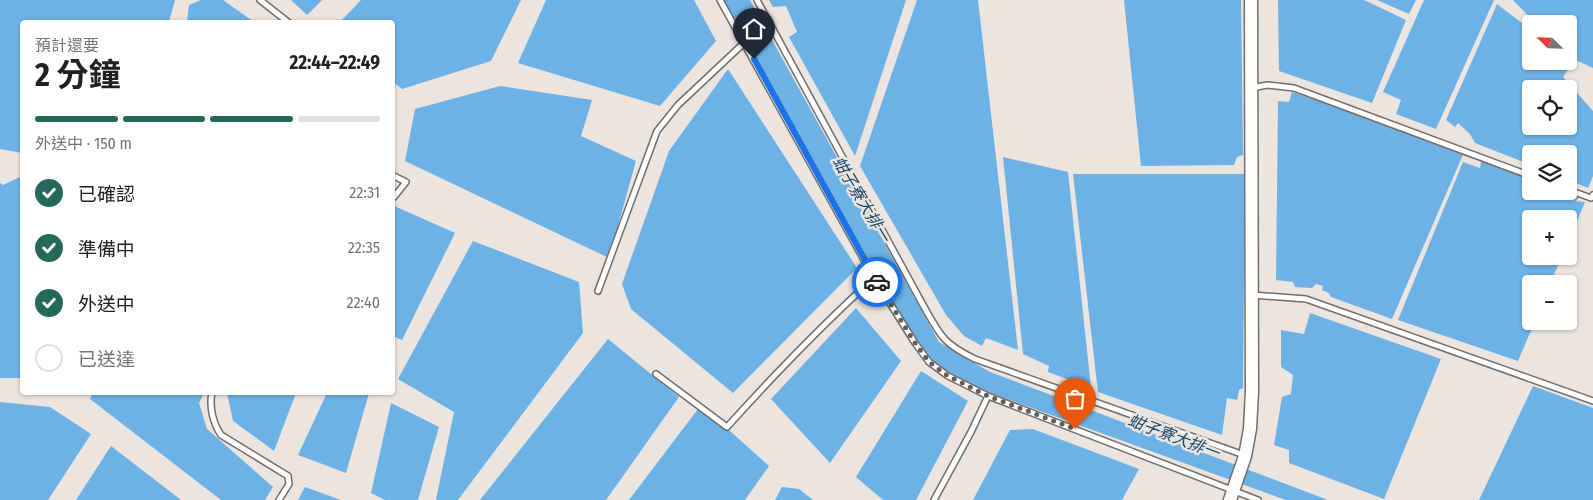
<!DOCTYPE html>
<html lang="zh-TW">
<meta charset="utf-8">
<style>
body{margin:0;font-family:"Fira Sans Condensed","Noto Sans TC",sans-serif;background:#f2f2f2;color:#202124;height:100vh;display:flex;flex-direction:column;font-size:19px;white-space:nowrap}
*{box-sizing:border-box;margin:0}
p{font-size:16px;color:#757577}
.icon{flex:none;width:28px;height:28px;fill:none;stroke:currentColor;stroke-width:2;stroke-linecap:round;stroke-linejoin:round}
.map{position:relative;flex:1;overflow:hidden}
.sheet{position:absolute;left:20px;top:20px;width:375px;height:375px;display:flex;flex-direction:column;background:#fff;border-radius:5px;box-shadow:0 1px 4px #0004}
.sheet>*{flex:none}
.needle{width:32px;rotate:293deg}
.fabs{position:absolute;left:1522px;top:15px;display:grid;gap:10px}
.fabs a{display:grid;place-items:center;width:55px;height:55px;border-radius:5px;background:#fff;box-shadow:0 1px 4px #0004;font-size:25px}
.pin{position:absolute;display:grid;place-items:center;width:42px;height:42px;color:#fff;margin:-51px -21px;border-radius:50% 50% 50% 0;rotate:-45deg;box-shadow:0 0 5px #0007}
.pin .icon{rotate:45deg}
.courier{position:absolute;display:grid;place-items:center;width:50px;height:50px;margin:-25px;border:4px solid #1a73e8;border-radius:50%;background:#fff;color:#222;box-shadow:0 1px 6px #0007}
.head em{font-style:normal;font-weight:700}
.head div{display:flex;flex-direction:column-reverse}
.head{display:flex;align-items:center;justify-content:space-between;height:85px;padding:0 15px}
h1{font-size:32px;font-weight:700;line-height:38px}
.bar{display:grid;grid-template-columns:repeat(4,1fr);gap:8px 5px;align-content:center;height:60px;padding:0 15px}
.bar i{height:6px;border-radius:4px;background:#e0e0e0}
.bar .on{background:#25695a}
.bar p{grid-column:span 4}
ol{padding:0 15px;list-style:none}
li{display:flex;align-items:center;gap:15px;height:55px}
li p{margin-inline-start:auto}
li .icon{padding:5px;border-radius:50%;background:#25695a;color:#fff;stroke-width:4}
li:last-child{color:#757577}
li i{width:28px;height:28px;border:2px solid #e0e0e0;border-radius:50%}
.map>svg:first-child{display:block}
.water{fill:#6db2e7;fill-rule:evenodd}
.lines{fill:none;stroke-linecap:round;stroke-linejoin:round}
.service-casing{stroke:#746e6a;stroke-width:8}
.tertiary-casing{stroke:#746e6a;stroke-width:15}
.service{stroke:#fff;stroke-width:5}
.tertiary{stroke:#fff;stroke-width:12}
.done{stroke:#625e5b;stroke-width:5;stroke-dasharray:0 9}
.route{stroke:#1a73e8;stroke-width:6}
.labels{text-anchor:middle;stroke-width:5;stroke-linejoin:round;paint-order:stroke}
.water-label{font-size:16px;font-style:italic;fill:#14486c;stroke:#ebe4df}
</style>
<div class="map">
<svg width="1593" height="500" viewBox="0 0 1593 500">
<rect width="100%" height="100%" fill="#ebe4df"/>
<path class="water" d="M0 0H175L169 22H22V153L0 149Z
M201 0H223L254 22H187L189 5Z
M291 0H322L307 15Z
M361 0H521L491 61 402 89 393 82 392 22H340Z
M546 0H694L716 41 660 106 518 63Z
M719 0H750L939 342 990 372 1328 500H1286L977 388 943 371 918 346Z
M769 0H906L855 156 789 37 797 32 786 6 773 7Z
M917 0H978L1018 350 986 338 982 346 964 336 946 315 860 166Z
M1124 0H1241L1243 155 1237 157 1234 165 1141 166Z
M1278 0H1364L1406 20 1372 103 1279 71Z
M1377 0H1416L1409 14Z
M1424 0H1494L1436 129 1396 114 1401 100 1383 92Z
M1513 0H1593V68L1569 57V24H1536Z
M1497 4 1531 30V61H1569V59L1573 62 1563 77 1593 111V176L1588 188 1569 180V154H1531V165L1475 143 1470 134 1458 123 1455 127 1446 120ZM1531 89H1569V126H1531Z
M728 69 857 268 733 393 631 309 622 284 669 151Z
M500 86 592 100 581 136 636 161 609 258 405 161 415 109Z
M1292 92 1465 150 1392 319 1331 297 1329 293 1322 290 1323 286 1316 284 1312 288 1295 287 1293 282 1276 280 1278 101 1289 102Z
M1003 157 1068 172 1091 388 1048 372 1049 366 1023 354Z
M1482 157 1531 176V191H1569L1580 195 1576 201 1585 202 1569 240V219H1531V256H1562L1550 284H1531V321H1535L1518 361 1398 320 1463 162 1480 168Z
M1073 174H1245L1243 388 1239 390 1237 400 1227 398 1222 435 1098 392Z
M22 176V378H0V183L3 185Z
M392 205 455 233 402 340 393 336Z
M473 241 579 282 583 333 458 500H436L454 412 398 379Z
M856 308 901 361 830 463 771 399Z
M1310 313 1441 359 1384 499 1289 463V450L1274 445 1282 397 1291 394 1293 375 1281 367V330L1304 334Z
M608 339 679 397 606 500H480Z
M921 371 968 401 916 500H883L856 477Z
M1533 386 1593 408V500H1479Z
M93 393H204L199 403 207 429 273 487 265 500H221L90 399Z
M227 393H296L274 451 233 421Z
M327 393H369L346 473 298 455Z
M0 402 50 407 91 434 48 500H0Z
M391 403 439 427 418 500H385L371 493Z
M701 405 769 466 745 500H629Z
M1033 429 1139 469 1122 500H973L1010 430Z
M111 446 181 500H76Z
M305 487 341 500H298Z
M782 487 799 489 813 500H775Z"/>
<g class="lines">
<defs>
<path id="service" d="M260 0 288 22
M720 0 874 278 915 343 929 362 948 376 988 396 1258 500
M757 0 923 305C940 335 942 343 975 359L1244 455
M1252 88 1267 85 1294 88 1531 176
M392 175 406 182 394 197
M1569 190 1591 198 1593 195
M598 291 657 131 678 105 745 42
M1252 295 1306 299 1593 401
M656 374 727 427C774 375 822 325 874 278
M212 392C209 407 213 423 221 435L288 476 289 484 279 500
M934 500 971 432 988 396"/>
<path id="tertiary" d="M1230 500 1245 456 1250 429 1252 391 1251 0"/>
</defs>
<use href="#service" class="service-casing"/>
<use href="#tertiary" class="tertiary-casing"/>
<use href="#service" class="service"/>
<use href="#tertiary" class="tertiary"/>
</g>
<g class="lines">
<path class="done" d="M877 282 915 343 929 362 948 376 988 396 1075 429"/>
<path class="route" d="M754 59 877 282"/>
</g>
<g class="labels">
<g class="water-label">
<text transform="translate(862 199) rotate(59)" y="6">蚶子寮大排一</text>
<text transform="translate(1174 436) rotate(21)" y="6">蚶子寮大排一</text>
</g>
</g>
</svg>
<div class="fabs">
<a><svg class="needle" viewBox="-14 -14 28 28"><path d="M0-13l5 13h-10z" fill="#e53935"/><path d="M0 13l5-13h-10z" fill="#757577"/></svg></a>
<a><svg class="icon" aria-label="locate" viewBox="0 0 24 24"><circle cx="12" cy="12" r="6"/><path d="M12 2v4M12 18v4M2 12h4M18 12h4"/></svg></a>
<a><svg class="icon" aria-label="layers" viewBox="0 0 24 24"><path d="M12 4l9 5-9 5-9-5zM3 14l9 5 9-5"/></svg></a>
<a>+</a>
<a>−</a>
</div>
<div class="pin" style="left:1075px;top:429px;background:#ea580c"><svg class="icon" aria-label="bag" viewBox="0 0 24 24"><path d="M5 8h14l-1 12H6zM9 8a3 3 0 0 1 6 0"/></svg></div>
<div class="pin" style="left:754px;top:59px;background:#1f2937"><svg class="icon" aria-label="home" viewBox="0 0 24 24"><path d="M3 11l9-7 9 7M6 9v11h12V9"/></svg></div>
<div class="courier" style="left:877px;top:282px"><svg class="icon" aria-label="car" viewBox="0 0 24 24"><path d="M5 17H2v-5l4-1 3-4h7l3 4 3 1v5h-3M9 17h6M6 11h13"/><circle cx="7" cy="17" r="2"/><circle cx="17" cy="17" r="2"/></svg></div>
<section class="sheet">
<div class="head"><div><h1>2 分鐘</h1><p>預計還要</p></div><em>22:44–22:49</em></div>
<div class="bar"><i class="on"></i><i class="on"></i><i class="on"></i><i></i><p>外送中 · 150 m</p></div>
<ol>
<li><svg class="icon" aria-label="check" viewBox="0 0 24 24"><path d="M5 12l5 5 9-10"/></svg>已確認<p>22:31</p></li>
<li><svg class="icon" aria-label="check" viewBox="0 0 24 24"><path d="M5 12l5 5 9-10"/></svg>準備中<p>22:35</p></li>
<li><svg class="icon" aria-label="check" viewBox="0 0 24 24"><path d="M5 12l5 5 9-10"/></svg>外送中<p>22:40</p></li>
<li><i></i>已送達</li>
</ol>
</section>
</div>
